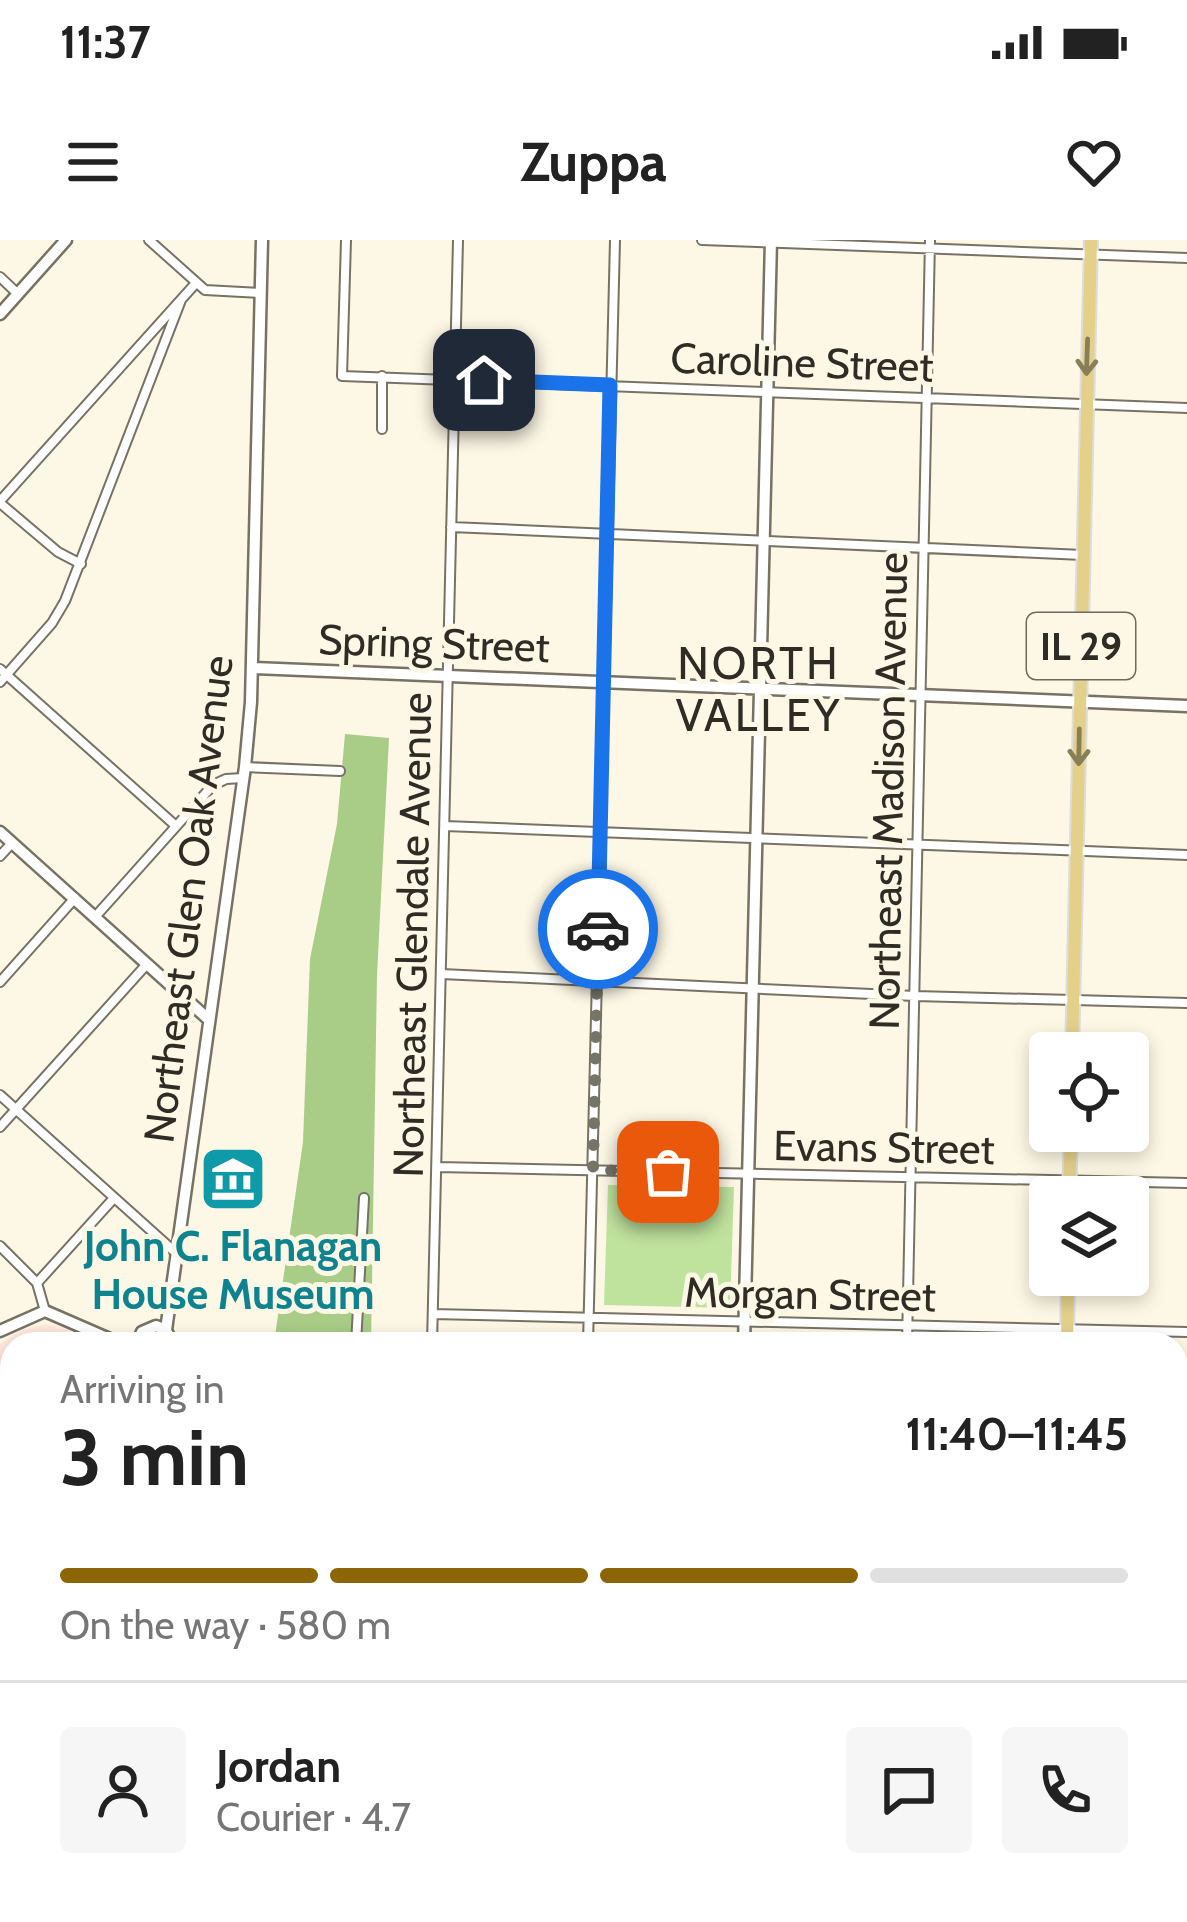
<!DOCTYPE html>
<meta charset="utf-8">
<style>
body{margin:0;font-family:Cabin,sans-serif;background:#f6f6f6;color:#222;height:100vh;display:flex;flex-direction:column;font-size:45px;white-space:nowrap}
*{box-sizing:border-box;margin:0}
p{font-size:39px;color:#767676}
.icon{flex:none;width:66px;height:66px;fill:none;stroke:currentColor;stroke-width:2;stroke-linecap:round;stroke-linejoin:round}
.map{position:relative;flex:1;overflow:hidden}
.drawer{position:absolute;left:0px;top:1092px;width:1188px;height:591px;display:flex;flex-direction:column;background:#fff;border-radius:36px 36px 0 0;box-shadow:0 6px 18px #0003}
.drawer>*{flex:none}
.controls{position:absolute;left:1029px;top:792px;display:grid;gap:24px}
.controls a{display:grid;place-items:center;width:120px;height:120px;border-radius:12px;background:#fff;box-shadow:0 6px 18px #0003;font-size:60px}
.pin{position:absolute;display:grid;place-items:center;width:102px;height:102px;color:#fff;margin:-51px;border-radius:24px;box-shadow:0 6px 18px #0006}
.courier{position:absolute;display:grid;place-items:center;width:120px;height:120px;margin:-60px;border:9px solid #1a73e8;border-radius:50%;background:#fff;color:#222;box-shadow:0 3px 15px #0007}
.head em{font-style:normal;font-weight:700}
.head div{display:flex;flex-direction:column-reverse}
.head{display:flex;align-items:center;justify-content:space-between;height:204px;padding:0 60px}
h1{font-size:78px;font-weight:700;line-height:90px}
.bar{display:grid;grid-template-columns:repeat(4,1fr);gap:18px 12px;align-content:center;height:144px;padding:0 60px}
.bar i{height:15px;border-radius:9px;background:#e0e0e0}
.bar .on{background:#8c6506}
.bar p{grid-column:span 4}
.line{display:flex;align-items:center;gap:30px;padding:0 60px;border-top:3px solid #e0e0e0}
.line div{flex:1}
.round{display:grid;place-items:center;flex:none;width:126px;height:126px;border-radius:12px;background:#f6f6f6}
.status{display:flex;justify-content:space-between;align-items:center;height:84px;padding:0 60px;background:#fff;direction:ltr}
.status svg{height:33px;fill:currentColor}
header{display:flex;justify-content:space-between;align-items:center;height:156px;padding:0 60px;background:#fff;font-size:54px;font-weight:700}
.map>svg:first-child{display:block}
.medical{fill:#ffe8dc}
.green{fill:#bfe29d}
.forest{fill:#a9cc87}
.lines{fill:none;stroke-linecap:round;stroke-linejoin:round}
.tertiary-tunnel{stroke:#d4cebf;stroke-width:10;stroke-dasharray:10 5;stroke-linecap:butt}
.minor-casing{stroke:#777263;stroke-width:12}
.tertiary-casing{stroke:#777263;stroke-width:15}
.primary-casing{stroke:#dedddc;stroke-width:16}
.minor{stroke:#fff;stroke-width:8}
.tertiary{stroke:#fff;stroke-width:10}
.primary{stroke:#e3d18b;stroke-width:12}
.oneway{stroke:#887e58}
.done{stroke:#767368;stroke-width:12;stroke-dasharray:0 21.6}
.route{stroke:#1a73e8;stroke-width:15}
.labels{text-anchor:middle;stroke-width:10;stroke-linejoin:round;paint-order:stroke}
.shield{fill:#fdf7e5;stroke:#6c695f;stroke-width:3}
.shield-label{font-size:39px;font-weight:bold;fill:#2e2c25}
.street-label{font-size:42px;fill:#2e2c25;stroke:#fdf7e5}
.culture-label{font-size:42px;font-weight:bold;fill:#0d838f;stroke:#fdf7e5}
.neighbourhood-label{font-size:45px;letter-spacing:3px;fill:#2e2c25;stroke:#fdf7e5}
</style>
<div class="status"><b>11:37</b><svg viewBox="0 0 49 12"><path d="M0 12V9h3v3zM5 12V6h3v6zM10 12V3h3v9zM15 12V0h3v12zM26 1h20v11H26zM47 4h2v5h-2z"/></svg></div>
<header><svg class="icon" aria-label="menu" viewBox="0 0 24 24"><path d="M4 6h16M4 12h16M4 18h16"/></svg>Zuppa<svg class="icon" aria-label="heart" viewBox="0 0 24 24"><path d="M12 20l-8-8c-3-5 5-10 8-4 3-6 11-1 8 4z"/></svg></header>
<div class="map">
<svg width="1187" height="1682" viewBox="0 0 1187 1682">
<rect width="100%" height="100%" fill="#fdf7e5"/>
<path class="medical" d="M46 1084 65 1089 90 1104H12V1671H331L330 1682H0V1104L22 1090Z"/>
<path class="green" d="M608 945 734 947 730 1068 604 1065Z"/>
<path class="forest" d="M345 494 389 498 377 735 371 1104H290L275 1096 303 902 310 719 337 584Z"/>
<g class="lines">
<path class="tertiary-tunnel" d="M108 1671 109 1682"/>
<defs>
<path id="minor" d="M149 0 205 50 261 53
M346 0 342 136 1187 168
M702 0 1187 18
M0 37 18 54
M382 136V189
M0 261 196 43
M0 263 58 312 81 324
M451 287 1083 315
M0 429 176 586
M0 442 52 383 65 361 181 60
M245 527 340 531
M445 586 1187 615
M0 616 12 603
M95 677 213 545 226 539 243 538
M442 734 915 756 1187 763
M0 742 75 658
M0 855 176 1013
M0 887 147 724
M437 927 1187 943
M0 1006 37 1043 45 1071
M37 1043 114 958
M433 1074 1187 1092
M172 1098H202L224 1104
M356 1104 364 958
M432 1104 458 0
M588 1104 615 0
M907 1104 930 0
M1176 1241 1187 1242
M0 1249 12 1235
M1176 1391H1187
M1176 1540H1187
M715 1671 969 1682
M230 1682 234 1671
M340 1682V1671
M418 1682V1671
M573 1682V1671"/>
<path id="tertiary" d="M0 74 66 0
M254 428 1187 466
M0 592 207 778
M166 1090 245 527 251 462 262 0
M0 1091 45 1071 121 1104
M137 1104 142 1092 156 1086 166 1090 172 1104
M744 1104 771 0
M95 1672 96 1682
M731 1682 732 1671"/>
<path id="primary" d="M1072 813 1091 0
M1069 957 1071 891
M1067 1104 1068 1035
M1055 1682 1056 1671"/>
</defs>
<use href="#minor" class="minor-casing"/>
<use href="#tertiary" class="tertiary-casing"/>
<use href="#primary" class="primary-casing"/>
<use href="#minor" class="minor"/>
<use href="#tertiary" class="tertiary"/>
<use href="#primary" class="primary"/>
</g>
<defs><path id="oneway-shaft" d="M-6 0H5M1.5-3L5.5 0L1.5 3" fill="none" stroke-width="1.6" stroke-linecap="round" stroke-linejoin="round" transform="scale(3)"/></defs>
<g class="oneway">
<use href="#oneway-shaft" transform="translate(1087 117) rotate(92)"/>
<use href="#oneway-shaft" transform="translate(1079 507) rotate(91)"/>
</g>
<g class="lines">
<path class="done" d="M598 689 593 930 668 932"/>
<path class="route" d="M484 140 610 145 598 689"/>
</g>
<defs>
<symbol id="museum-square" viewBox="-11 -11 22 22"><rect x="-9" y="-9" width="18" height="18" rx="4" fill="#0f9aa8" stroke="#fdf7e5"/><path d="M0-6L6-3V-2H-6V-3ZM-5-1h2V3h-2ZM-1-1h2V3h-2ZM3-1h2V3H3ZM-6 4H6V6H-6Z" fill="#fff"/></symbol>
</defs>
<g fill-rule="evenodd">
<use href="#museum-square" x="195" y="901" width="76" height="76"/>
</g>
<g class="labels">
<rect class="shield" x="1027" y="373" width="108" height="66" rx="9"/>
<g class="shield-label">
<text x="1081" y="420">IL 29</text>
</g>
<g class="street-label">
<text transform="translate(802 122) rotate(2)" y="15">Caroline Street</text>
<text transform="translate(434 403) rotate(2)" y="15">Spring Street</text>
<text transform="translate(888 551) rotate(-89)" y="15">Northeast Madison Avenue</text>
<text transform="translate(188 659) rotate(-83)" y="15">Northeast Glen Oak Avenue</text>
<text transform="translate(412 695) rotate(-89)" y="15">Northeast Glendale Avenue</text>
<text transform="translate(884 907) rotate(1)" y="15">Evans Street</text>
<text transform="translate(810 1054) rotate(1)" y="15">Morgan Street</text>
</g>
<g class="culture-label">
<text x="233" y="1021">John C. Flanagan<tspan x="233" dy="48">House Museum</tspan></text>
</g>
<g class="neighbourhood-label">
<text x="759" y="439">NORTH<tspan x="759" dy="52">VALLEY</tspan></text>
</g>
</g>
</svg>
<div class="controls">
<a><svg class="icon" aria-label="locate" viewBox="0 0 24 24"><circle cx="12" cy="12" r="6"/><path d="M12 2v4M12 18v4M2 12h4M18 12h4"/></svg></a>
<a><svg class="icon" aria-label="layers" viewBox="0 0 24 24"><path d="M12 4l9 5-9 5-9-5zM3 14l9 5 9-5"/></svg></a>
</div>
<div class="pin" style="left:668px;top:932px;background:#ea580c"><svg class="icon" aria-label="bag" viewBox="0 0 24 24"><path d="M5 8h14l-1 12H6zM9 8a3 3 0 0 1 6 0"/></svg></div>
<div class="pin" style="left:484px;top:140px;background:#1f2937"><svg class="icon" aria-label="home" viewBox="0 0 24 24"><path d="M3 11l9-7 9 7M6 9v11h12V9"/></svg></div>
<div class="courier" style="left:598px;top:689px"><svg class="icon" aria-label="car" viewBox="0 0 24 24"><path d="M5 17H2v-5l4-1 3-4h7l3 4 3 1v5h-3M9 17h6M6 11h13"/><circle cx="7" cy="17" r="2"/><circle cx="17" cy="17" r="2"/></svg></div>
<section class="drawer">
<div class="head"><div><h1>3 min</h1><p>Arriving in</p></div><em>11:40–11:45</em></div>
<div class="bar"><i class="on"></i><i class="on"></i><i class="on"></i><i></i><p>On the way · 580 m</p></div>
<div class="line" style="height:216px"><a class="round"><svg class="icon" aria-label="person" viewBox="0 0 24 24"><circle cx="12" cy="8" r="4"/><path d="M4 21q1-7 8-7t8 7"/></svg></a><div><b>Jordan</b><p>Courier · 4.7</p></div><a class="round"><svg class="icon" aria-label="chat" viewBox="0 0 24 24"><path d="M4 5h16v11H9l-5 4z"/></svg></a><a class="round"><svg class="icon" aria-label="phone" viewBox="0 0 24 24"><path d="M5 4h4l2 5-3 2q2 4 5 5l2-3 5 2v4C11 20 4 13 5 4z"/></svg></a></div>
</section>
</div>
